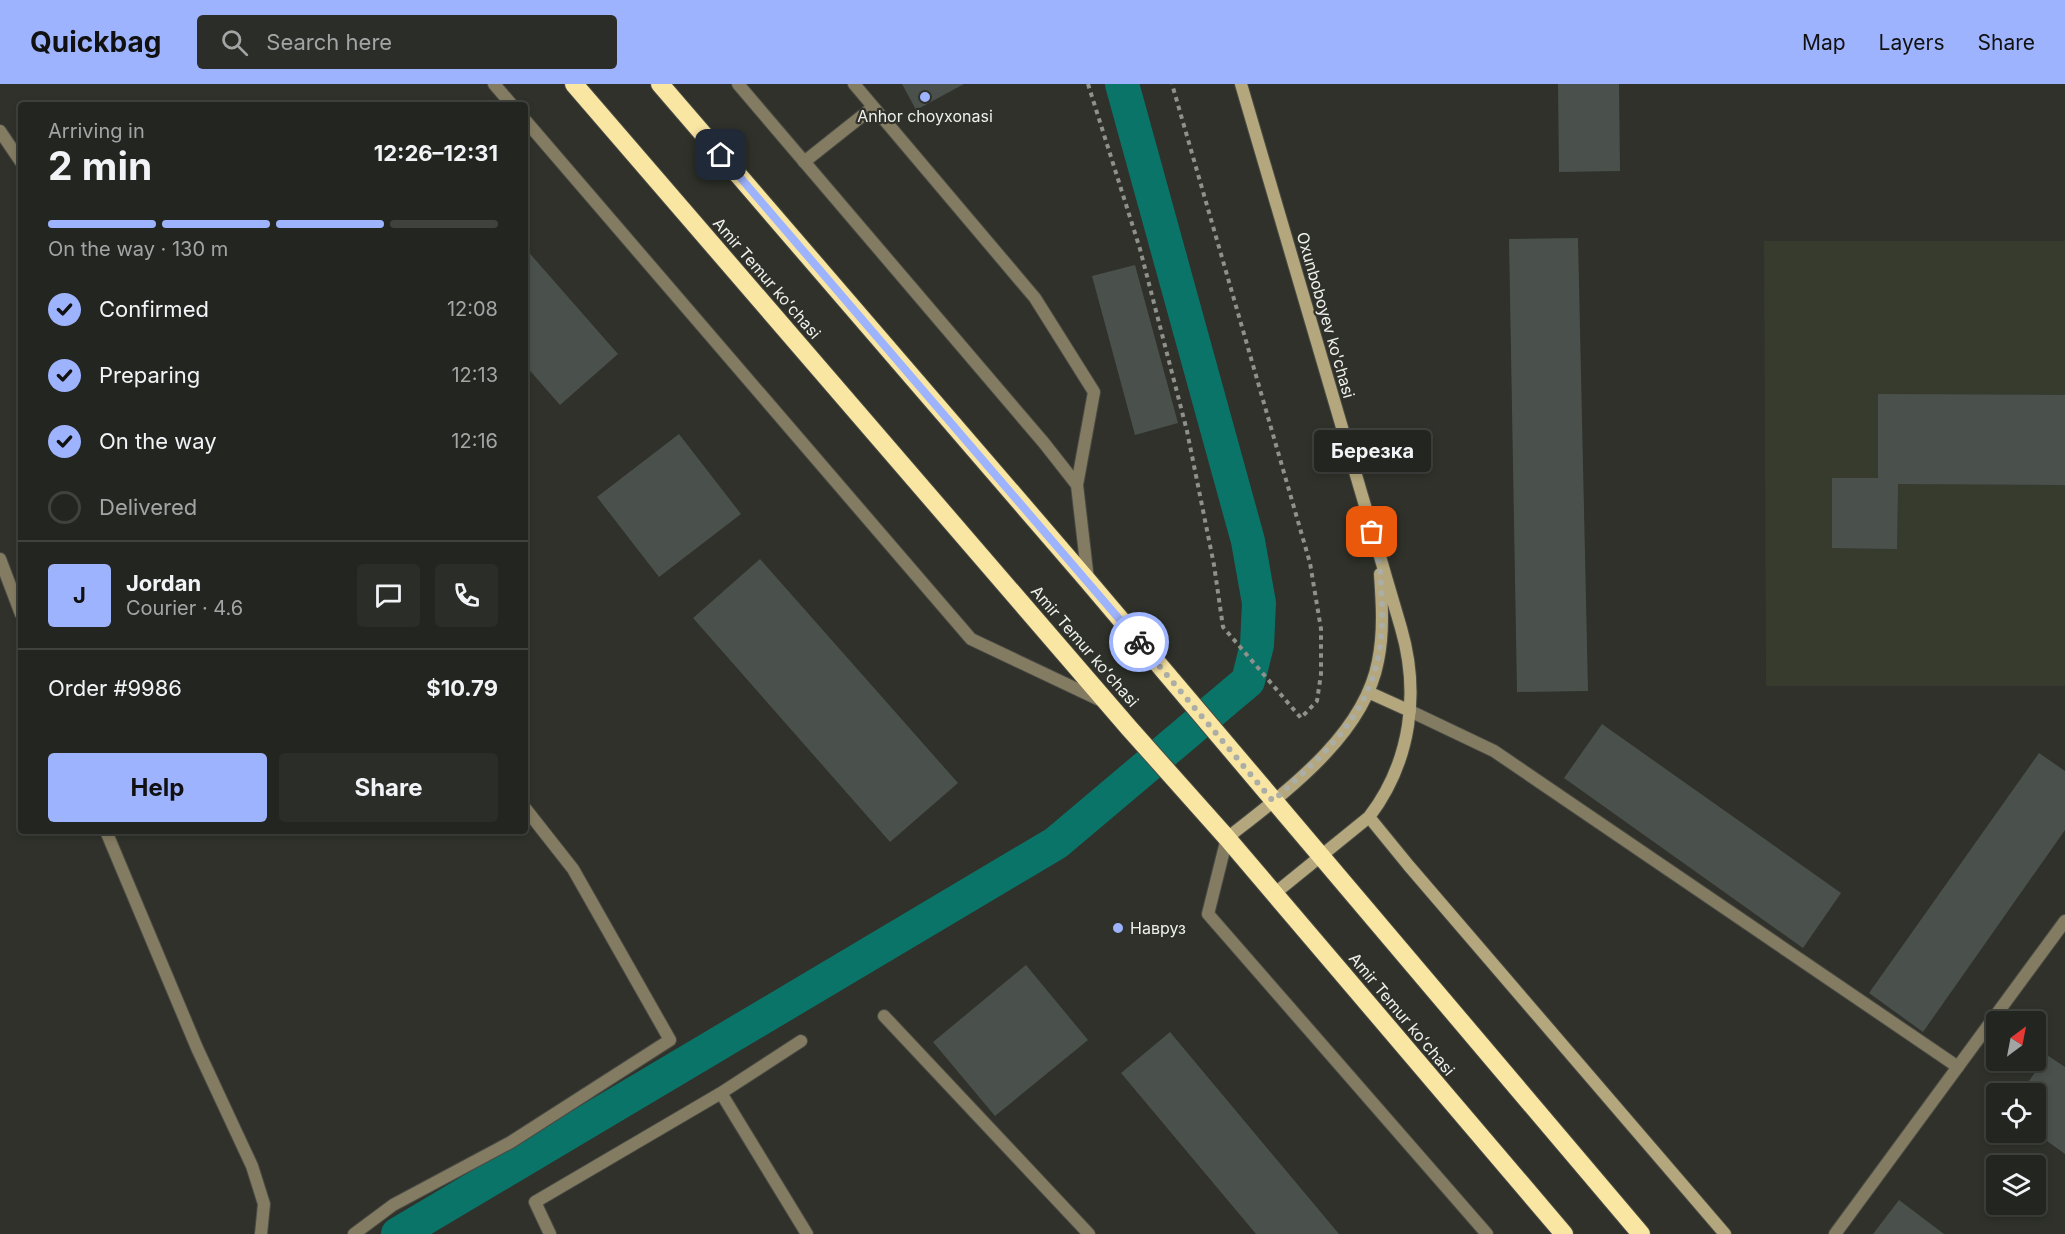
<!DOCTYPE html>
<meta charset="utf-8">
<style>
body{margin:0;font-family:Inter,sans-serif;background:#2b2d29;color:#f1f3f6;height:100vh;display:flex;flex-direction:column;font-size:22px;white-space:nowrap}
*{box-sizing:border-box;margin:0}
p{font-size:20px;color:#a3a5a5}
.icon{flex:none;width:33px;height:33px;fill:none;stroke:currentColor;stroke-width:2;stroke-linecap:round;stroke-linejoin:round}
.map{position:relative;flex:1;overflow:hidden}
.drawer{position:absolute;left:18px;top:18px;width:510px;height:732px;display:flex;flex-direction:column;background:#232520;border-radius:6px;box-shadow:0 3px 9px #0003,0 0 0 2px #40423e}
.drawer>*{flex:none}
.needle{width:39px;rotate:32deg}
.buttons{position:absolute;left:1986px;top:927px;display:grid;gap:12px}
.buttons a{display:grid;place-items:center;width:60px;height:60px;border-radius:6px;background:#232520;box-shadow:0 3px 9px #0003,0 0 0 2px #40423e;font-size:30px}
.pin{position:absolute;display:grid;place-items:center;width:51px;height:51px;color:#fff;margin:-26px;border-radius:12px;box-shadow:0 3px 9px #0006}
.courier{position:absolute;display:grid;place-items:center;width:60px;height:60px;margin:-30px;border:4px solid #9eb3fd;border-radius:50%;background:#fff;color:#222;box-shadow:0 2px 8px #0007}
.bubble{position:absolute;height:42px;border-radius:6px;background:#232520;box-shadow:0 3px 9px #0003,0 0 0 2px #40423e;font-size:20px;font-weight:700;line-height:42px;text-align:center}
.headline em{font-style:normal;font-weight:700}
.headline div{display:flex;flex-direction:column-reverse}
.headline{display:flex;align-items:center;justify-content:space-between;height:102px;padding:0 30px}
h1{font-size:39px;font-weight:700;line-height:45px}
.bar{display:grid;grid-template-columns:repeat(4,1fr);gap:9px 6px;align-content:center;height:72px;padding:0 30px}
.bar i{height:8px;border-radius:4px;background:#40423e}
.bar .active{background:#9eb3fd}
.bar p{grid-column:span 4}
.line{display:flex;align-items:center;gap:15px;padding:0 30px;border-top:2px solid #40423e}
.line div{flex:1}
.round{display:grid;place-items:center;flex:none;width:63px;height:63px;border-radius:6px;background:#2b2d29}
ol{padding:0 30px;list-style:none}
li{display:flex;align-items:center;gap:18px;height:66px}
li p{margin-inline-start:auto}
li .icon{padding:6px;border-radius:50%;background:#9eb3fd;color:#111;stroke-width:4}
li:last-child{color:#a3a5a5}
li i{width:33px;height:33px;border:3px solid #40423e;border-radius:50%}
.action{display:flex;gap:12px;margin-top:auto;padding:12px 30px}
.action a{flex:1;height:69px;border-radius:6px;background:#9eb3fd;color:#111;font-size:24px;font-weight:700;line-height:69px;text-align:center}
.action a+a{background:#2b2d29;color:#f1f3f6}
header{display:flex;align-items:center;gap:36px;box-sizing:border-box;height:84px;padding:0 30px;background:#9eb3fd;color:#111}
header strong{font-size:28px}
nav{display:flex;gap:33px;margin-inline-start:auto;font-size:21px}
.search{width:420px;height:54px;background:#2b2d29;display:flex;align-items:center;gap:15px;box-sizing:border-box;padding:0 21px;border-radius:6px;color:#a3a5a5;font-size:22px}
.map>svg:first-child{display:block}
.built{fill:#363b2e}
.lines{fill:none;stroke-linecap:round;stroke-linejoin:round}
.canal{stroke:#0b7468;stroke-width:34}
.building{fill:#4a514c}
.lane-casing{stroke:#4a4c45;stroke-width:14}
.street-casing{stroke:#4a4c45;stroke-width:14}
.secondary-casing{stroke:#4a4c45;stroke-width:14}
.highway-casing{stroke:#4a4c45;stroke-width:20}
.path{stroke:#8f918b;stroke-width:4;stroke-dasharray:4.5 4.5;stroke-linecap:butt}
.lane{stroke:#847c62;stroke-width:12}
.street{stroke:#847c62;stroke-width:12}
.secondary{stroke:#b4a77d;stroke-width:12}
.highway{stroke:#fae6a3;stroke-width:18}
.done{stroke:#abada7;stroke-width:6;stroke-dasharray:0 10.8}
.route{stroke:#9eb3fd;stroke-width:8}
.poi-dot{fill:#9eb3fd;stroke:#2f312a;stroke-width:2}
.labels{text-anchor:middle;stroke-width:4.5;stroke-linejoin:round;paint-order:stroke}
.poi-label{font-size:16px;fill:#eef0eb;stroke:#2f312a}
.street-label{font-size:16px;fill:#eef0eb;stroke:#2f312a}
</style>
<header>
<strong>Quickbag</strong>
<div class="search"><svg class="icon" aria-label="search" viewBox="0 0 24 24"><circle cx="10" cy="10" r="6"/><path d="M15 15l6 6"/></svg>Search here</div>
<nav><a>Map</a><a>Layers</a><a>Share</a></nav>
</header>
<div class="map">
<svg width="2065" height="1150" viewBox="0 0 2065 1150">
<rect width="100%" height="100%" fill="#2f312a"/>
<path class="built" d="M1764 157H2065V602H1766Z"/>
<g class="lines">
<path class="canal" d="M398 1150 1056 759 1248 597 1257 561 1259 519 1248 457 1122 0"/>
</g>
<path class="building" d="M902 0H964L916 26Z
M1558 0H1619L1620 87 1559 88Z
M1578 154 1588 607 1517 608 1509 155Z
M525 164 618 270 560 321 525 281Z
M1135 181 1178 339 1135 351 1092 192Z
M1878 310 2065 311V401L1898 400 1897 465 1832 464V394H1878Z
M679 350 741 430 659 493 597 413Z
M760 475 958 699 890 758 693 534Z
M1602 640 1841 809 1803 864 1564 694Z
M2039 669 2065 687V746L1923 948 1869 909Z
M1026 881 1088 956 995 1032 933 958Z
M1170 948 1339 1150H1256L1121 989Z
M2047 971 2065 983V1070L2036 1049V1010H2020Z
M1899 1116 1944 1150H1873Z"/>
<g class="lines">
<defs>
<path id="lane" d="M854 0 1035 214 1094 308 1077 401
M804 78 872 24
M1410 627 1494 667 1958 983
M1835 1150 2065 837"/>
<path id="street" d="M494 0 512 21
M738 0 1044 359 1077 401 1088 496
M525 36 971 555 1102 617
M0 47 21 78
M0 475 21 530
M106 747 197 964 252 1082 264 1120 261 1150
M1227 754 1208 830 1487 1150
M884 932 1089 1150
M721 1009 807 1150
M354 1150 393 1121 511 1058 670 956 573 785 525 724
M550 1150 535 1118 721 1009 801 957"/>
<path id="secondary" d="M1241 0 1401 544C1420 609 1411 678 1369 733L1274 810
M1368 608 1410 627
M1369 733 1409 782 1725 1150
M1227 754C1284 709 1364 652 1378 577 1384 548 1382 519 1380 490"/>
<path id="highway" d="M574 0 1129 644 1227 754 1564 1150
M660 0 1088 497 1641 1150"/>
</defs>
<use href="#lane" class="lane-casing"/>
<use href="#street" class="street-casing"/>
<use href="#secondary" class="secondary-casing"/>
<use href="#highway" class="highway-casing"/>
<path class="path" d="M1088 0 1140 165 1187 347 1214 481 1223 543 1301 634 1317 617 1321 590V545L1310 479 1172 0"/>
<use href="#lane" class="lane"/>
<use href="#street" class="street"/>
<use href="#secondary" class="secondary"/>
<use href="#highway" class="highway"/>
</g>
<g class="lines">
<path class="done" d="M1139 558 1273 717C1339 656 1385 618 1382 521 1381 496 1380 473 1372 448"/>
<path class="route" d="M721 71 1139 558"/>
</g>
<g class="poi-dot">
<circle cx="925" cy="13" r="6"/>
<circle cx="1118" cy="844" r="6"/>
</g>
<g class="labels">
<g class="poi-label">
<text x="925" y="38">Anhor choyxonasi</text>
<text x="1130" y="850" text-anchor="start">Навруз</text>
</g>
<g class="street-label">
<text transform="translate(767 194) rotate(49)" y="6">Amir Temur koʻchasi</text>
<text transform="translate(1326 231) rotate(74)" y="6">Oxunboboyev ko'chasi</text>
<text transform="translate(1085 562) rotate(49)" y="6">Amir Temur koʻchasi</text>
<text transform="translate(1402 930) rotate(50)" y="6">Amir Temur koʻchasi</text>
</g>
</g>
</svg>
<div class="buttons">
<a><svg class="needle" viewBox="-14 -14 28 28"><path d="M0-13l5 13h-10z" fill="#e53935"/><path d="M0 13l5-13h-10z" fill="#a3a5a5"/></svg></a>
<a><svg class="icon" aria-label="locate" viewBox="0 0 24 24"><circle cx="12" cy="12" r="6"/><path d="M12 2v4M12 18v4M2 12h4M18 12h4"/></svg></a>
<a><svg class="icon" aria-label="layers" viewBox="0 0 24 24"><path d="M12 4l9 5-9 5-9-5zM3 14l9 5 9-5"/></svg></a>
</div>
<div class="pin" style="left:1372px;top:448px;background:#ea580c"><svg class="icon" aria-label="bag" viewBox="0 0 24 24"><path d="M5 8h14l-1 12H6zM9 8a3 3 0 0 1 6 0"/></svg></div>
<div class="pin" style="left:721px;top:71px;background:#1f2937"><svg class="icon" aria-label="home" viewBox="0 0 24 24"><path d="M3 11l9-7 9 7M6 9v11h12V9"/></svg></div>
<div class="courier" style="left:1139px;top:558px"><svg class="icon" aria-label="bike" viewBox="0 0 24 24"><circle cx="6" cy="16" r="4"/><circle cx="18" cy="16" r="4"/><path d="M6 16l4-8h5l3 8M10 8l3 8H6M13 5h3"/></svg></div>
<div class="bubble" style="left:1314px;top:346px;width:117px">Березка</div>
<section class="drawer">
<div class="headline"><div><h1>2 min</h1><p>Arriving in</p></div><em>12:26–12:31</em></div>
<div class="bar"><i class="active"></i><i class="active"></i><i class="active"></i><i></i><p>On the way · 130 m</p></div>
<ol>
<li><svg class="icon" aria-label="check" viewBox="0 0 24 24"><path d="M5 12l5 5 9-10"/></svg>Confirmed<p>12:08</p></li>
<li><svg class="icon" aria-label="check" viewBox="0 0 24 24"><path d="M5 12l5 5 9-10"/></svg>Preparing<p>12:13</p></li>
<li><svg class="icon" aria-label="check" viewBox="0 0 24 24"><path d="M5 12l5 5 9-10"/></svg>On the way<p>12:16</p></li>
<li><i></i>Delivered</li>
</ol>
<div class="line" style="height:108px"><b class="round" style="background:#9eb3fd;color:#111">J</b><div><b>Jordan</b><p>Courier · 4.6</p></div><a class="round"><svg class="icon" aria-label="chat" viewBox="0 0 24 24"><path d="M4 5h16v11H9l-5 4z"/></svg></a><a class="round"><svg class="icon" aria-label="phone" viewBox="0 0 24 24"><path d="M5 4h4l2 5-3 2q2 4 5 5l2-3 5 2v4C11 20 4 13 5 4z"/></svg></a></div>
<div class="line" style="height:78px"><div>Order #9986</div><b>$10.79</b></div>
<div class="action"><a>Help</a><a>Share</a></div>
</section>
</div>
